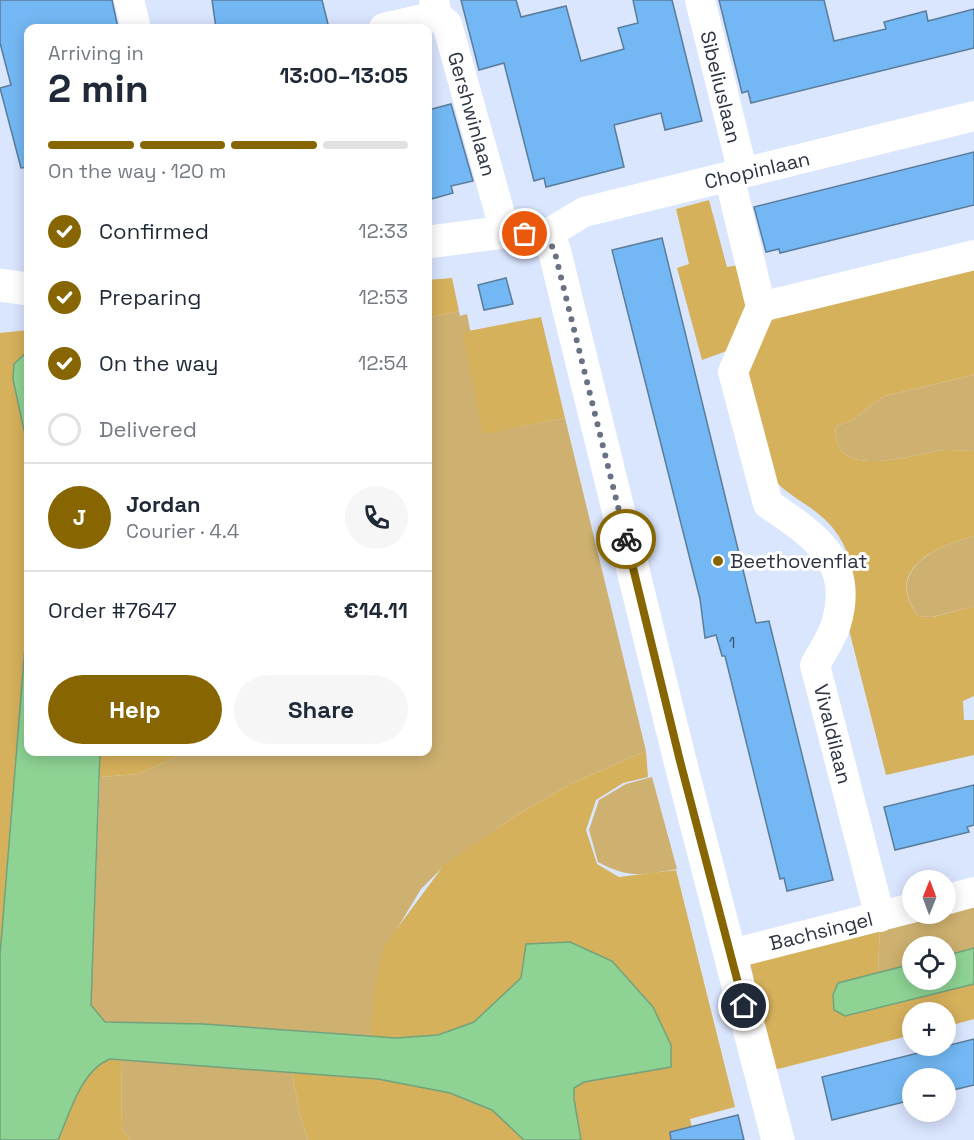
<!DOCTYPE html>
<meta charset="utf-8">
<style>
body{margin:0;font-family:"Space Grotesk",sans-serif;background:#f6f6f7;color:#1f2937;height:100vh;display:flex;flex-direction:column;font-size:22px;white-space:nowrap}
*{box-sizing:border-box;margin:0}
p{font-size:20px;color:#747a83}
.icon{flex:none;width:33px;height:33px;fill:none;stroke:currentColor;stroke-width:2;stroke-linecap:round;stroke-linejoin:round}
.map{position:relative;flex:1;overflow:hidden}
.drawer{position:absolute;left:24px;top:24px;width:408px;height:732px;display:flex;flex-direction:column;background:#fff;border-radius:12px;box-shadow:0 3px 15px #0003}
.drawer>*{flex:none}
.needle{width:39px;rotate:1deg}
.buttons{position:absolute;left:902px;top:870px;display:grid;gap:12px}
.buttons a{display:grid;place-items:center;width:54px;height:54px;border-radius:50%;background:#fff;box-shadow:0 3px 15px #0003;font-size:30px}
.pin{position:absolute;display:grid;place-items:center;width:51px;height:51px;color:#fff;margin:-26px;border:3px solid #fff;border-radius:50%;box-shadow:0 2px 6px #0007}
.courier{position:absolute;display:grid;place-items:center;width:60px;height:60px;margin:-30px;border:4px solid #876602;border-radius:50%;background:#fff;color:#222;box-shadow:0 2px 8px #0007}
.head em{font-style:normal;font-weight:700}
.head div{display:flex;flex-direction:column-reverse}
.head{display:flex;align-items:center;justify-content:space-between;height:102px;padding:0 24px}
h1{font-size:39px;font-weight:700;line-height:45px}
.bar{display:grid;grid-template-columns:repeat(4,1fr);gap:9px 6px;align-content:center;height:72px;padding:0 24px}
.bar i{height:8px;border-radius:4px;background:#e0e1e3}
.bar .selected{background:#876602}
.bar p{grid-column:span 4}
.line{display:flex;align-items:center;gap:15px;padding:0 24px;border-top:2px solid #e0e1e3}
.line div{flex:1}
.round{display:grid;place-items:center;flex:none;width:63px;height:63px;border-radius:32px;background:#f6f6f7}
ol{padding:0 24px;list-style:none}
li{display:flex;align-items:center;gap:18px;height:66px}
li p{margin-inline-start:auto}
li .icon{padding:6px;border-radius:50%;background:#876602;color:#fff;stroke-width:4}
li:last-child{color:#747a83}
li i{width:33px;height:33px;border:3px solid #e0e1e3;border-radius:50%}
.primary-button{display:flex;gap:12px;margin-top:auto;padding:12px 24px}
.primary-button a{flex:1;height:69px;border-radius:36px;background:#876602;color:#fff;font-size:24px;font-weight:700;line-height:69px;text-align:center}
.primary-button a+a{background:#f6f6f7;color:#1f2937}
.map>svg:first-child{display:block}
.green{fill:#ceb170}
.forest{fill:#d6b15c}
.water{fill:#8ed394;stroke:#71a37c;stroke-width:1.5}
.building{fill:#73b8f4;stroke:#5a7c9a;stroke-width:1.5}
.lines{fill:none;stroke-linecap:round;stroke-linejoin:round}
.minor{stroke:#fff;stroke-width:30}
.tertiary{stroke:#fff;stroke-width:33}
.done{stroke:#697184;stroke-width:6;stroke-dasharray:0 10.8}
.route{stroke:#876602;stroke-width:8}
.poi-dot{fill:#876602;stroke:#fff;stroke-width:2}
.labels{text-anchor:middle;stroke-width:6;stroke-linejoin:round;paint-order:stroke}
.number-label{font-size:16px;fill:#3e546f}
.street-label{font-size:20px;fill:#2c3343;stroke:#fff}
.poi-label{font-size:20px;fill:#2c3343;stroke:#fff;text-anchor:start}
</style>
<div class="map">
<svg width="974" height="1140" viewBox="0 0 974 1140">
<rect width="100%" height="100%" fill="#dae5fe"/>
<path class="green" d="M459 311 460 316 467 314 490 432 565 418 646 751 570 784 512 818 444 866 421 889 389 942 370 1036 204 1024 105 1022 91 1006 100 777 138 774 188 752H428V318Z
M974 375V451C962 451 948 449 937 451 908 456 829 481 836 426L851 421 884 396Z
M974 536V606L932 617 918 616C884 568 936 547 974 536Z
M652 777 677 869C642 875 630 879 598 862L589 830 599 800 626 784Z
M974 902V948L945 956V946H912V964L878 973 880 925C912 917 944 914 974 902Z
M121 1060 292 1072 300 1115 308 1140H130L122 1129Z"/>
<path class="forest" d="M709 200 727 267 738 265C749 302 747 312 735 348L702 360 677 268 689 264 676 209Z
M974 257V375L884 396 851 421 836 426C829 481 908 456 937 451 948 449 962 451 974 451V536C936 547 883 568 918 616L933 617 974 606V696L963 701 964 720H974V755L886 775 849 630C861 589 854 544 821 516 804 501 780 492 768 471 764 462 762 450 759 440 752 418 745 396 738 373L765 312Z
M452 278 459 311 428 318V280Z
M541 317 565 418 483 434 463 332Z
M28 330V351L14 364 13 379 28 449V610L0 955V333Z
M646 751 648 777 623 783 596 800 586 830 597 864 619 877 676 870 735 1107 690 1119 695 1140H581L574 1099V1088L584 1082 671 1067V1045L653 1007 526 944 521 978 474 1022 438 1035 396 1038 370 1036 377 975 384 946 444 865 512 818 570 784Z
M100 752H188L138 774 100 777Z
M880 925 878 973 838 983 834 1010 846 1016 974 984V1019L945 1027V1012H912V1035L774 1070 749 958Z
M110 1059 121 1060 122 1129 130 1140H58C70 1113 81 1070 110 1059Z
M292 1072C358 1077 430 1078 490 1109 502 1116 513 1130 524 1140H308L300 1115Z"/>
<path class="water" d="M28 351V449L13 379 14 364Z
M28 610V752H100L91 1005 105 1022 204 1024 396 1038 438 1035 474 1022 521 978 526 944 570 942 612 961 653 1007 671 1045V1067L584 1082 574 1088V1099L581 1140H524L492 1110 450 1093 378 1079 110 1059C81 1070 70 1113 58 1140H0V955Z
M974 948V984L845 1016 834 1010 833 995 838 983 912 964V980H945V956Z"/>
<path class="building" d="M0 0H112L118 28H28V167L21 168 0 88 11 85 0 43Z
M212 0H322L329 28H216Z
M461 0H516L521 17 566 6 581 61 624 49 618 28 638 23 633 0H672L702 121 665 130 661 113 614 125 624 167 546 187 544 178 534 181 504 63 479 70Z
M719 0H824L834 41 886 29 884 22 926 11 928 21 974 9V48L751 103 748 91 742 93Z
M451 104 473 181 451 186 453 193 428 200V110Z
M974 152V205L780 253 779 249 766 252 754 207Z
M662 238 756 623 769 621 833 880 787 891 784 878 780 879 725 656H722L716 635 705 638 700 599 612 250Z
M506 278 513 304 484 310 478 285Z
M974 785V825L967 827 969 832 895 850 884 807Z
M974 1039V1085L945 1092V1078H912V1100L832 1120 822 1077Z
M738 1115 744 1140H671L670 1132Z"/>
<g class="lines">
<path class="minor" d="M129 0 136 28
M434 0 437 16 447 24 505 232
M700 0 743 173
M384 28 437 16
M729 176 761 307 733 372 768 504C814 535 855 561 836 624 832 638 822 652 815 665L880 917
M544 236 584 212 974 116
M761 307 974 255
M945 900 974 892
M731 954 912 908"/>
<path class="tertiary" d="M428 242 505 232 544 236 554 249 680 761 778 1140
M0 285 28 289"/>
</g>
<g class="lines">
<path class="done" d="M525 234 544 236 554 249 626 539"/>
<path class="route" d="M626 539 680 761 744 1006"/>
</g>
<circle class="poi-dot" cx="718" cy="561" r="6"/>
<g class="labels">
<g class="number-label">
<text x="732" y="648">1</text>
</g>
<g class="street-label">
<text transform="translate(721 87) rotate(76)" y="7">Sibeliuslaan</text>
<text transform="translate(472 114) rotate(74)" y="7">Gershwinlaan</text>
<text transform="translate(757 170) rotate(-13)" y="7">Chopinlaan</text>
<text transform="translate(833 734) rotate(76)" y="7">Vivaldilaan</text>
<text transform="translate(821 931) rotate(-14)" y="7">Bachsingel</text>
</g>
<g class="poi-label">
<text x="730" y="568">Beethovenflat</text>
</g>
</g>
</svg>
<div class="buttons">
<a><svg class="needle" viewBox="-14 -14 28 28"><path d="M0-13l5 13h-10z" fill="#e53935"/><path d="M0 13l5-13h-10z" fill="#747a83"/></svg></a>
<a><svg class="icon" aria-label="locate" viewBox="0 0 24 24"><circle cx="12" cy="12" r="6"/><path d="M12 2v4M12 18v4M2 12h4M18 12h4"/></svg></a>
<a>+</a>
<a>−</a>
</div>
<div class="pin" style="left:525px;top:234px;background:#ea580c"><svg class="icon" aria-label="bag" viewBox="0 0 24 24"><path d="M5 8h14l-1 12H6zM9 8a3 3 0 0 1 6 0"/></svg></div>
<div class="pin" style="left:744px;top:1006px;background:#1f2937"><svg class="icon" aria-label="home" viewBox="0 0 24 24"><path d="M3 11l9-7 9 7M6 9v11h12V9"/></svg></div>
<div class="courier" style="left:626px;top:539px"><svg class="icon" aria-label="bike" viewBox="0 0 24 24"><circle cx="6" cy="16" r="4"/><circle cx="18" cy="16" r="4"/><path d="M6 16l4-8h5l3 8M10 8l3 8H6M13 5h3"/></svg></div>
<section class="drawer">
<div class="head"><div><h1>2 min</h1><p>Arriving in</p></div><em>13:00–13:05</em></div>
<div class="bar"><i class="selected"></i><i class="selected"></i><i class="selected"></i><i></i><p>On the way · 120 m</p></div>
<ol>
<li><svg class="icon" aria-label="check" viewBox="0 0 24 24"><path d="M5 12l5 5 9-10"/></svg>Confirmed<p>12:33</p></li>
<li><svg class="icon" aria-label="check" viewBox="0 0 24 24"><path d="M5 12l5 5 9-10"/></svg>Preparing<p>12:53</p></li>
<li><svg class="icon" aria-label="check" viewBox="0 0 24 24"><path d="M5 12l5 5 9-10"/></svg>On the way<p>12:54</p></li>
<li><i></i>Delivered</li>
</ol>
<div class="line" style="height:108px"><b class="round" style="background:#876602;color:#fff">J</b><div><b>Jordan</b><p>Courier · 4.4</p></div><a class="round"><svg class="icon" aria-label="phone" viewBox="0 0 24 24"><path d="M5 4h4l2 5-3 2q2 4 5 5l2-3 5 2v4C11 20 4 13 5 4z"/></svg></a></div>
<div class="line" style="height:78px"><div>Order #7647</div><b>€14.11</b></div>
<div class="primary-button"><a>Help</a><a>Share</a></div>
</section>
</div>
